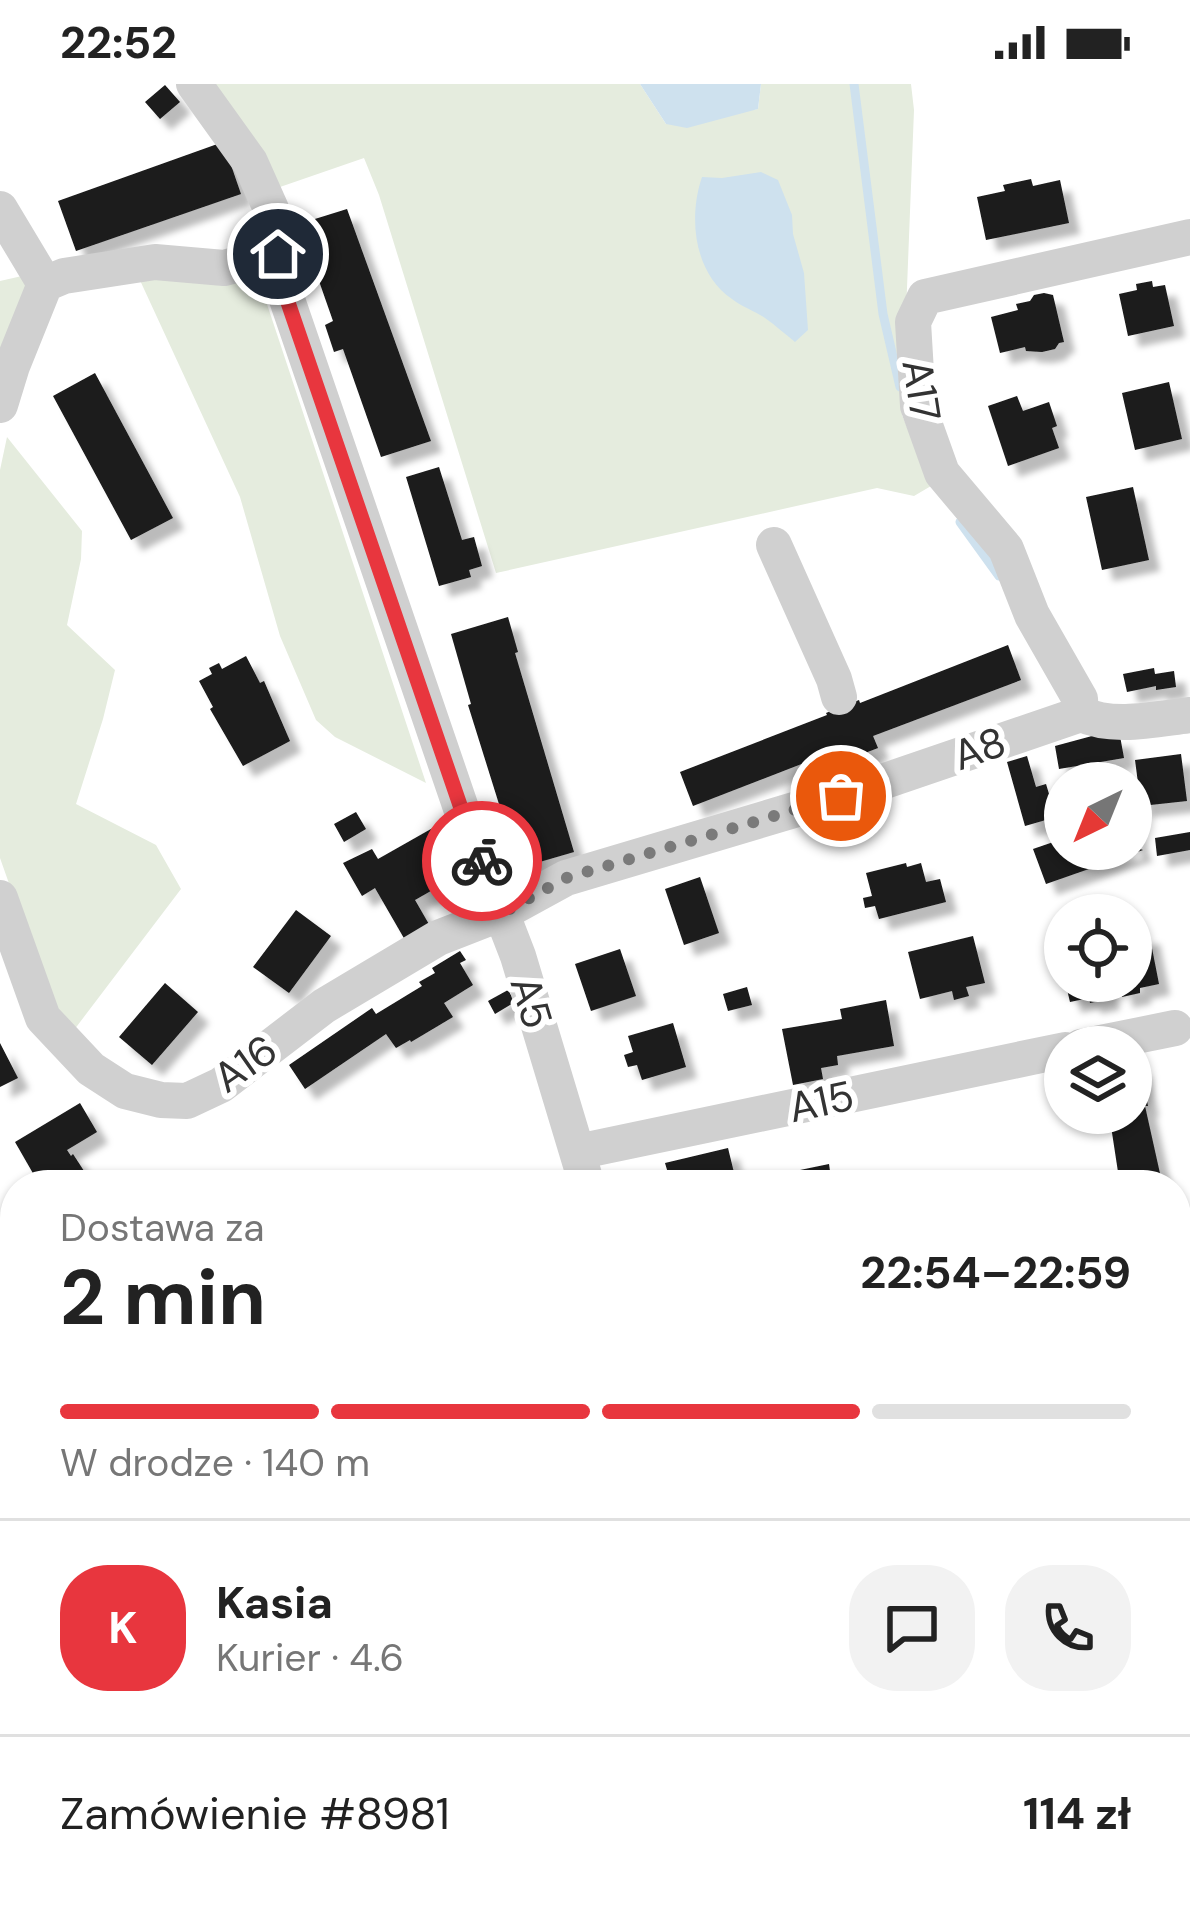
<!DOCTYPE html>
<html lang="pl">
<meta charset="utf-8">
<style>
body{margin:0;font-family:"DM Sans",sans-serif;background:#f2f2f2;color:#222;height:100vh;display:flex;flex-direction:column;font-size:45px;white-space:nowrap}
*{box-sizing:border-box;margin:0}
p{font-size:39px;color:#767676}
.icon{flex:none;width:66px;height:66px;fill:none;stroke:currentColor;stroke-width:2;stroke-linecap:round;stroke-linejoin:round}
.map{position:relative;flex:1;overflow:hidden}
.details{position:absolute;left:0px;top:1086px;width:1191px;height:744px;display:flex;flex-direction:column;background:#fff;border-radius:48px 48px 0 0;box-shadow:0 3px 9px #0004}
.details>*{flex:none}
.needle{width:78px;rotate:223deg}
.buttons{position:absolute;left:1044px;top:678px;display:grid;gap:24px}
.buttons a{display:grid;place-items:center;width:108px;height:108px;border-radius:50%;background:#fff;box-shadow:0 3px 9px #0004;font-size:60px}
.pin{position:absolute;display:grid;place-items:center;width:102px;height:102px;color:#fff;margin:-51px;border:6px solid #fff;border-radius:50%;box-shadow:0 3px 12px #0007}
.courier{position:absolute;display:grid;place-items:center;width:120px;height:120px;margin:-60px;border:9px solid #e8363e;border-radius:50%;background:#fff;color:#222;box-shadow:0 3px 15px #0007}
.headline em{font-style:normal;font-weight:700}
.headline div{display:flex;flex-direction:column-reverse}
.headline{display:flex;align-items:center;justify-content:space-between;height:204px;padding:0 60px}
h1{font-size:78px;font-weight:700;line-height:90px}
.bar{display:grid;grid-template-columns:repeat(4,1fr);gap:18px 12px;align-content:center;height:144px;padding:0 60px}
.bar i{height:15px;border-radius:9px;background:#e0e0e0}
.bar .active{background:#e8363e}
.bar p{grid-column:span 4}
.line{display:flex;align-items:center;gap:30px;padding:0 60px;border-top:3px solid #e0e0e0}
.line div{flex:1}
.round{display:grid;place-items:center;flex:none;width:126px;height:126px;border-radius:48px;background:#f2f2f2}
.status{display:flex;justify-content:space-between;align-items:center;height:84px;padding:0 60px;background:#fff;direction:ltr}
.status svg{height:33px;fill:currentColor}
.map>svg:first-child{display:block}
.green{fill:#e5ecde}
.water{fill:#cee1ee}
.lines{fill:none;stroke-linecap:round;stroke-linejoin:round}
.stream{stroke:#cee1ee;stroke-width:9}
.building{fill:#1a1a1a;filter:url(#shadow)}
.minor{stroke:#d0d0d0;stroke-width:36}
.done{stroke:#7a7a7a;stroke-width:12;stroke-dasharray:0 21.6}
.route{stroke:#e8363e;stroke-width:15}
.labels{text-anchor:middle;stroke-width:12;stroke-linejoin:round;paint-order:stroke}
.street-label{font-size:42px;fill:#333;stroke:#fff}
</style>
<div class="status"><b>22:52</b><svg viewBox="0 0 49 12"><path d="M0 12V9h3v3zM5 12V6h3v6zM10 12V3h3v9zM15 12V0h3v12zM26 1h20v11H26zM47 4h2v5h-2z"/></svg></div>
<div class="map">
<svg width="1190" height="1830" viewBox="0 0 1190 1830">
<defs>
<filter id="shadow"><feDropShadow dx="11" dy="11" stdDeviation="3" flood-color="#0004"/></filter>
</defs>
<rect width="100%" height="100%" fill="#fff"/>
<path class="green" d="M208 0H640L666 40 758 25 761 0H911L914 26 902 331 931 402 914 412 877 404 496 489 379 111 364 74 280 103Z
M44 187 0 300V197Z
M138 192 260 199 426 699 335 653 316 636 280 552 240 413Z
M7 353 82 447 81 475 67 541 115 586 103 635 76 720 156 761 181 805 71 950 53 924 0 774V386Z
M1190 1260V1503L1176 1514V1264Z
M0 1357 15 1375V1616L0 1622Z"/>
<path class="water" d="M640 0H761L758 25 687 44 666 40Z
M761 88 778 96 792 131 793 150 804 189 808 246 795 258C785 250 775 241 765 234 755 227 742 223 732 215 694 189 688 134 702 93L722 94Z"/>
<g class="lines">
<path class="stream" d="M854 0 883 230 900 303
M960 438 999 492"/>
</g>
<path class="building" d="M165 1 180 18 160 35 145 18Z
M223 58 241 110 76 167 58 117Z
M1031 95 1033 102 1060 96 1069 139 986 156 977 113 1005 107 1003 101Z
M347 125 431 357 381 373 343 265 334 268 325 241 333 237 305 157 307 156 302 139Z
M1152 197 1153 203 1165 201 1174 242 1128 252 1119 210 1137 206 1136 200Z
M1044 209 1053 211 1064 258 1059 259 1055 265 1042 268 1026 267 1025 263 1000 269 991 233 1018 226 1016 220 1030 217 1034 211Z
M95 289 173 434 131 456 53 312Z
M1169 298 1182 355 1135 366 1122 309Z
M1017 312 1023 327 1049 318 1057 342 1052 344 1059 364 1008 382 988 322Z
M439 383 462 456 474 453 482 482 469 486 471 493 439 502 406 393Z
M1133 403 1149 476 1102 486 1086 413Z
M508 533 518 568 515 569 574 768 519 784 468 621 471 620 451 550Z
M1008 561 1021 596 873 652 878 664 844 677 840 665 693 722 680 688 827 631 826 629 859 616 860 619Z
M246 572 260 599 264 597 290 657 243 682 210 625 213 623 199 597 212 590 209 584 219 579 222 585Z
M1154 584 1155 590 1174 587 1176 603 1156 606V602L1127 608 1123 590Z
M1092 652H1120L1124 674 1059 685 1055 662Z
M1181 670 1187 717 1141 722 1135 676Z
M1027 672 1036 703 1046 700 1056 733 1025 742 1007 678Z
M356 728 366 745 344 758 334 740Z
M438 741 475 800 465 806 457 792 415 816 430 842 405 856 375 804 362 812 343 779 372 765 378 775Z
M1132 742 1140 765 1143 766 1046 800 1033 765 1065 754V765H1131Z
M1190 748V766L1157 772 1155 754Z
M906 779 907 783 921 779 926 798 940 795 946 818 879 835 875 822 865 824 863 814 872 812 866 789Z
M700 793 719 849 684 861 665 805Z
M296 826 331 852 289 909 253 883Z
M1149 849 1159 900 1140 904V909L1122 913 1119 897H1131V852Z
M973 852 985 899 966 903 969 912 954 916 952 907 920 915 908 868Z
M620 865 636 912 591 927 575 880Z
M460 867 466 876 460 879 473 901 444 919 453 933 411 958 410 956 396 964 386 950 305 1005 289 981 372 924 376 930 422 902 419 898 435 889 432 884Z
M1065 897H1105L1109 915 1090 919 1089 914 1070 918Z
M165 899 198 928 152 981 119 953Z
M747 903 752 921 728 927 723 910Z
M508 906 515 918 495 930 488 917Z
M886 916 894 962 837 972 838 981 821 984 823 995 793 1001 782 945 842 935 840 925Z
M673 939 686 983 642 996 637 981 628 983 624 971 633 968 628 952Z
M0 959 18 994 0 1003Z
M1140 981 1148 1022H1145L1161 1094 1120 1101 1109 1029H1131V983Z
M80 1019 97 1048 67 1066 71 1072 73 1070 84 1087 71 1096 69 1101H50L45 1093 38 1098 15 1058Z
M728 1064 737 1101H658L670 1096 665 1079Z
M829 1080 831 1094 836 1093 838 1101H803L800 1086Z
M1190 1569V1613L1176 1623V1579Z
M663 1815H724L729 1827 721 1830H669Z
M950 1815H996L1006 1830H959Z"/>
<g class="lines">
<path class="minor" d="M194 0 250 78 271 125 281 198 462 727 518 872 587 1101
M0 125 45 200
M0 321 12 282 45 200 64 192 155 178 224 184 277 170
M774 461 834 595 839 613
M1081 630 1080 615 1032 531 1006 465 942 389 918 322 913 238 925 213 1190 153
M0 814 43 934 91 985 125 1007 161 1016 187 1017 221 1001 324 922 438 854 502 829 566 794 841 712 1081 630C1113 645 1156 635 1190 631
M1081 963 1175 944
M577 1068 1065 966
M0 1636 15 1630
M794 1815 803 1830
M243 1830 298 1815
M1160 1830 1190 1809"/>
</g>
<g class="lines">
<path class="done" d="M482 777 502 829 566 794 841 712"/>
<path class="route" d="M278 170 281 198 462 727 482 777"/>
</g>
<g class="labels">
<g class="street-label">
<text transform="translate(922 306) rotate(81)" y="15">A17</text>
<text transform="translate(979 664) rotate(-19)" y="15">A8</text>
<text transform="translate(532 918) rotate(73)" y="15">A5</text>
<text transform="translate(245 979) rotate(-35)" y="15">A16</text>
<text transform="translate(821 1017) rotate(-12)" y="15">A15</text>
</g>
</g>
</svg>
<div class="buttons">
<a><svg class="needle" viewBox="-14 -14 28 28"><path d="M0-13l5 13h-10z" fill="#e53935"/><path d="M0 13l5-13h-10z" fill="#767676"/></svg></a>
<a><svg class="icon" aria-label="locate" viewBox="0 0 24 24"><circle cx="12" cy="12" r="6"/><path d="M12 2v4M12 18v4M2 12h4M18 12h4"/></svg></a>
<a><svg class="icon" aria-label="layers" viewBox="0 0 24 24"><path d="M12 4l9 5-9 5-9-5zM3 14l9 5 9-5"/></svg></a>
</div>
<div class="pin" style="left:841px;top:712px;background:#ea580c"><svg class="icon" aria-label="bag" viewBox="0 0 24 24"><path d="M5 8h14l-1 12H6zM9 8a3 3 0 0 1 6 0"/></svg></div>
<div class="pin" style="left:278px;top:170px;background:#1f2937"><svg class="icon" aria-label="home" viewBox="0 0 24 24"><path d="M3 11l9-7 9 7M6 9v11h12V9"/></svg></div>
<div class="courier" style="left:482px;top:777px"><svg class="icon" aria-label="bike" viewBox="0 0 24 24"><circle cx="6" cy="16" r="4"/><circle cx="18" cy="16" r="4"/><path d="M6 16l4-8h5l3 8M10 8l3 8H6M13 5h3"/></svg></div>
<section class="details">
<div class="headline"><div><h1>2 min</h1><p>Dostawa za</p></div><em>22:54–22:59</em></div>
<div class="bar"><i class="active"></i><i class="active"></i><i class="active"></i><i></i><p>W drodze · 140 m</p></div>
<div class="line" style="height:216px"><b class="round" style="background:#e8363e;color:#fff">K</b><div><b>Kasia</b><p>Kurier · 4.6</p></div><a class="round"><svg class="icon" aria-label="chat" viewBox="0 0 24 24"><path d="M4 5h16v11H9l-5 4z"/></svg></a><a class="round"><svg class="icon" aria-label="phone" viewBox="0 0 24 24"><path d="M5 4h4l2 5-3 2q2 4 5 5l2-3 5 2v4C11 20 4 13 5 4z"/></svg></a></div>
<div class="line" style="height:156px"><div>Zamówienie #8981</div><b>114 zł</b></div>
</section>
</div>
